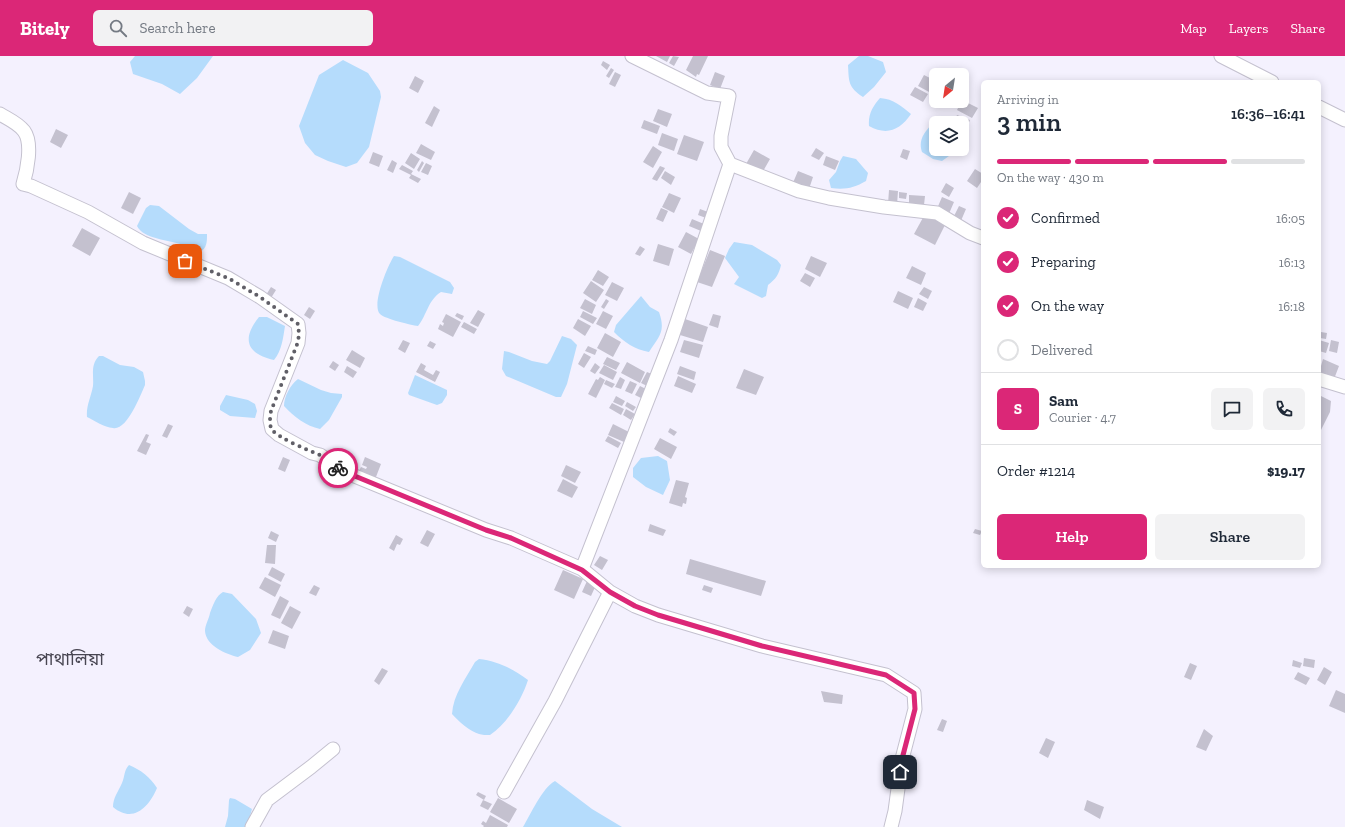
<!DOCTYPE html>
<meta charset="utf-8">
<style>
body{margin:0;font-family:"Zilla Slab","Noto Sans Bengali",serif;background:#f2f2f3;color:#1f2937;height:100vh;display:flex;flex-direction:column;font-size:15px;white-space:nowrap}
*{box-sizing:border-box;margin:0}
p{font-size:13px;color:#747a83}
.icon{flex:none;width:22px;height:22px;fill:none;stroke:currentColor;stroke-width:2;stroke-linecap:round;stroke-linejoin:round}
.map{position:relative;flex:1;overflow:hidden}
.details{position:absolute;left:981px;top:24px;width:340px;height:488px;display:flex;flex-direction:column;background:#fff;border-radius:6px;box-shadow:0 2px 10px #0003}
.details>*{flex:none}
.needle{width:26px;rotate:210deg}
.buttons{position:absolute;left:929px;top:12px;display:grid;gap:8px}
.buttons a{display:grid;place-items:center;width:40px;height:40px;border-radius:6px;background:#fff;box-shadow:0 2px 10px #0003;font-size:20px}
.pin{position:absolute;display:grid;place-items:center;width:34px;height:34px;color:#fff;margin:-17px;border-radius:8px;box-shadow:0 2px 6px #0006}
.courier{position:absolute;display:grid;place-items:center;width:40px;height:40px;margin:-20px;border:3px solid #db2777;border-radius:50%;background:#fff;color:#222;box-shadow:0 1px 5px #0007}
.head em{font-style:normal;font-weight:600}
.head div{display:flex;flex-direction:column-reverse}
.head{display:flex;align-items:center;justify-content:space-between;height:68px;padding:0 16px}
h1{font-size:26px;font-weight:600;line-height:30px}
.bar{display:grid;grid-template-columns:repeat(4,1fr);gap:6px 4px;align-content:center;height:48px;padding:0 16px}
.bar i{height:5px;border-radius:3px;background:#e0e1e3}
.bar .selected{background:#db2777}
.bar p{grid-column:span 4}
.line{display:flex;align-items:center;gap:10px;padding:0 16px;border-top:1px solid #e0e1e3}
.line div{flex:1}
.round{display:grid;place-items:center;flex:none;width:42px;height:42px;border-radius:6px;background:#f2f2f3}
ol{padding:0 16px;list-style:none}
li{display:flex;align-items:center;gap:12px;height:44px}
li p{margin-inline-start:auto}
li .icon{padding:4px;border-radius:50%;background:#db2777;color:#fff;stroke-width:4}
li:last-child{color:#747a83}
li i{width:22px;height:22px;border:2px solid #e0e1e3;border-radius:50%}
.button{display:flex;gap:8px;margin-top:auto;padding:8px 16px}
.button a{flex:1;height:46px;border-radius:6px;background:#db2777;color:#fff;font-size:16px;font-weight:600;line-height:46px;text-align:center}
.button a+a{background:#f2f2f3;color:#1f2937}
header{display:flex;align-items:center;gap:24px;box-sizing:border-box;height:56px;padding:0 20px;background:#db2777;color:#fff}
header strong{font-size:19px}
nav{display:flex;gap:22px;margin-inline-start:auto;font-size:14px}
.search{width:280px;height:36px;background:#f2f2f3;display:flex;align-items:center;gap:10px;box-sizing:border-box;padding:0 14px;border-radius:6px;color:#747a83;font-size:15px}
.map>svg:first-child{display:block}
.water{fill:#b5dcfc}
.building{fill:#c4c1cf}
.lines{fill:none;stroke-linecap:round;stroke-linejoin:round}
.minor-casing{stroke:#c4c1cf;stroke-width:15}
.minor{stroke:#fff;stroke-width:13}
.done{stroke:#605f67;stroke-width:4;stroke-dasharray:0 7.2}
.route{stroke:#db2777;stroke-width:5}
.labels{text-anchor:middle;stroke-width:3.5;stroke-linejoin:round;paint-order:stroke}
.quarter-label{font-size:18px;fill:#484652;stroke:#f4f1fe}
</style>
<header>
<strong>Bitely</strong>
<div class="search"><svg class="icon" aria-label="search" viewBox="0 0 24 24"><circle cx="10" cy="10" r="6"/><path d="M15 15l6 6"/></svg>Search here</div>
<nav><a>Map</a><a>Layers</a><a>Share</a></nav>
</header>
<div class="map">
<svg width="1345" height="771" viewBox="0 0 1345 771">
<rect width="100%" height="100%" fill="#f4f1fe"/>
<path class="water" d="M135 0H213L197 22 180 38 162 28 133 18 130 6Z
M859 0H868L883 6 886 16 874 31 863 41C848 31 849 26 848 9Z
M343 4 368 17 380 35 381 41 369 91 357 107 346 111 328 105 315 99 305 87 299 70 319 19Z
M880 42C894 43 901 50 911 58 900 74 887 80 869 70 868 58 873 50 880 42Z
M932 68 936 69V93H956V95L942 105 933 103 922 96C918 84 924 77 932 68Z
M843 100 856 103 868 117 866 125C854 132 845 134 831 132L829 124 836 116 840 105Z
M150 149 159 150 189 173 198 178H207C207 186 207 192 200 196 193 195 189 191 183 189 170 184 143 183 137 170L146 152Z
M734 186 752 189 777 204 781 209C779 218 776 223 768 229L766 240 762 242 734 228 739 221 725 202 729 193Z
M394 200 400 201 450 226 454 232 452 238 441 236C428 244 427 259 418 270 411 269 385 263 380 258 371 249 388 209 394 200Z
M641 240 650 251 659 256C666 276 659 280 649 296 634 293 625 287 614 276L616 269Z
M259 261H267L285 270C283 282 282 294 274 304 247 298 241 283 259 261Z
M562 280 571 283 577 289 567 328 561 341H556L506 320 502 313 504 295 509 296 532 305 547 308 550 305Z
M99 300H103L120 309 134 311 143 316 145 325V329C140 340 127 375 113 372 104 371 95 365 87 361 86 350 91 341 93 330 94 320 90 309 99 300Z
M415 319 447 334V339L442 347 437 349 409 339 408 337Z
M298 323 321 334 331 337 342 338V341L329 364 320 373C306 370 294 361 284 350 284 341 290 329 298 323Z
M226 339 248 344 255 348 257 355 255 362 230 360 220 354V350Z
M658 400 667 405 670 424 663 439 646 431 633 421V412L641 402Z
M223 536 232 538 256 563 261 577 250 594 238 601C226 598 206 590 205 575 205 569 209 563 210 557 213 549 216 540 223 536Z
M479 603C498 605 513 613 528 624 522 643 507 668 490 679 486 679 482 679 479 678 471 676 458 665 452 658 453 639 466 622 475 606Z
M129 709C141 714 150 721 157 732 149 751 133 768 113 751 113 742 118 736 122 727 125 720 124 714 129 709Z
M555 725 592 753 622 771H523C531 758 542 732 555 725Z
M230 742 235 743 252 753 247 771H225L228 760 229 744Z"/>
<path class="building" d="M656 0H670L667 6Z
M673 0 679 1 674 10 669 7Z
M693 0H708L699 19 697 18 696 21 686 14Z
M603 5 610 9 607 14 601 9Z
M611 12 614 14 609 22 606 20Z
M615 16 621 19 615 31 609 28Z
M715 16 725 20 720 33 710 29Z
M924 19 936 25V29L931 37 918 30Z
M415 20 424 25 418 37 409 32Z
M915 31 928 38 923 46 910 39Z
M962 44 978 52 972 62 957 54Z
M434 50 440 54 432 71 425 67Z
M658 53 672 58 667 71 653 65Z
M957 59 970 64 965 76 962 74V67H954Z
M644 64 660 70 657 78 641 72Z
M56 73 68 79 61 92 50 86Z
M662 77 678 83 674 95 658 89Z
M684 79 704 86 697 105 677 98Z
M421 88 435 96 431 104 416 97Z
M653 90 662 96 653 112 643 106Z
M816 92 824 97 819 104 811 100Z
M903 93 910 95 907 104 900 101Z
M754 94 770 103 762 117 746 108Z
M373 96 383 100 379 111 369 107Z
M411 97 420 103 414 113 405 107Z
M826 100 839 105 835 114 823 109Z
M392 104 397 107 393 117 387 114Z
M422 105 424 107 419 116 417 114Z
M426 107 432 110 428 119 421 116Z
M402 109 413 115 411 118 421 123 418 127 409 122 411 119 399 113Z
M660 110 665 112 657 125 652 123Z
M975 113 983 118V123L977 132 967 125Z
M665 115 675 121 671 129 661 122Z
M798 115 813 121 808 136 792 129Z
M946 127 954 132 949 141 941 136Z
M889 134 898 135 897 149 888 148Z
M129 136 141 142 133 158 121 152Z
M899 136 907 137 906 143 899 142Z
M669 137 681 142 674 157 662 151Z
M909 139 925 140 924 149 909 148Z
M942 141 954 146 948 160 936 155Z
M959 150 966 153 960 167 952 164Z
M661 152 668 155 663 166 656 163Z
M700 153 708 156 706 162 698 159Z
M925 158 945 169 935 189 914 178Z
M692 163 704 168 701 175 689 170Z
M82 172 100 182 90 200 72 190Z
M686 176 699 183 691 198 678 191Z
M658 188 674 193 669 210 653 205Z
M640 190 645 193 640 200 635 198Z
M710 194 725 200 712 231 697 226Z
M811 200 827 207 820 221 805 213Z
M912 210 926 217 921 229 906 222Z
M598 214 609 221 603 230 592 224Z
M805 217 815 222 810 231 800 225Z
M591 225 604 234 596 246 583 237Z
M612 226 624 232 617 245 605 239Z
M271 231 276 234 271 242 266 239Z
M924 231 932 235 928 243 919 238Z
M898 235 913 242 908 253 893 246Z
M918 242 927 247 923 255 914 251Z
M585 243 596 249 592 258 580 252Z
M606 243 609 245 604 253 601 251Z
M309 251 315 255 310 263 304 259Z
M478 254 485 258 478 271 470 267Z
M583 255 597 262 593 268 580 261Z
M603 255 613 260 606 273 596 268Z
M457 257 464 260 462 264 455 260Z
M446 258 461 266 453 281 438 273 440 268 443 270 444 267 442 266Z
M713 258 721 260 718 272 709 269Z
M578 263 591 270 585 280 573 272Z
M685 263 708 271 703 286 680 279Z
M464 266 477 273 474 278 461 271Z
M1321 276 1327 277 1326 283 1320 282Z
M605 277 621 286 613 301 597 292Z
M403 284 410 287 405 297 398 293Z
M684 284 703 289 699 302 680 296Z
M1319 284 1329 287 1326 297 1319 295Z
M1331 284 1339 286 1337 297 1329 295Z
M430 285 436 288 433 293 427 290Z
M588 290 597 294 595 299 585 295Z
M352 294 365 302 360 312 346 304Z
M584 297 591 301 584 312 578 308Z
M607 301 620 307 616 314 603 308Z
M1323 303 1339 310 1331 331 1319 317Z
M333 305 339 309 335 315 329 311Z
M627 306 645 316 640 327 621 317Z
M421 307 426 310 424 314 433 319 436 314 440 316 435 326 416 316Z
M595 307 600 311 595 318 590 315Z
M604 309 617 316 613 324 599 317Z
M347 310 357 316 353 322 344 316Z
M680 310 696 316 694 324 677 318Z
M744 313 764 321 756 339 736 332Z
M647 316 654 319 649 331 641 327Z
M678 320 696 328 692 337 674 330Z
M600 321 605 324 596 342 588 338 596 323 598 324Z
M620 321 625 324 621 333 615 331Z
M606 324 615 328 612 332 604 328Z
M630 325 637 328 632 338 625 335Z
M640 330 648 334 643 343 635 339Z
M1319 339 1331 345 1330 356 1319 378Z
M616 340 625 345 622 350 613 346Z
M627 346 636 351 633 355 625 350Z
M612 347 624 353 621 359 609 352Z
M626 353 635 358 631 364 623 359Z
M168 368 173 370 167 382 162 380Z
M613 368 629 376 624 386 608 379Z
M670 372 677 376 674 380 668 376Z
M146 378 149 379 146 386 151 388 146 399 137 395Z
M608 380 621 387 618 392 605 385Z
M660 382 677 391 671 403 654 393Z
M283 401 290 404 285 416 278 413Z
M365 401 381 408 374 426 357 419 361 411 366 413 367 411 362 409Z
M566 409 581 416 575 427 561 420Z
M563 423 578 431 572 442 557 435Z
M676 424 689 427 685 441 687 442 686 448 683 447 682 451 669 447Z
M650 468 666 474 663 480 648 475Z
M975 473 982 475 980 479 973 477Z
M427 474 435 478 428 491 420 487Z
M271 475 279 479 276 486 268 482Z
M396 479 403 483 400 489 397 488 394 495 389 492Z
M267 489H276L275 508 265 507Z
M600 500 608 504 602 514 594 509Z
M690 503 766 525 761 540 686 518Z
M272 511 285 518 281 526 268 519Z
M563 514 583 523 574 543 554 534Z
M265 521 281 529 275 541 259 532Z
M587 525 596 529 591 540 582 536Z
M314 529 320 532 316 540 309 537Z
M704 529 713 532 711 537 702 534Z
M280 540 289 545 280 563 271 559Z
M187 550 193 553 189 561 183 557Z
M290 550 301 556 292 573 281 567Z
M273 574 289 580 285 593 268 587Z
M1304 602 1315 604 1314 612 1303 610Z
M1293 604 1302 607 1300 612 1292 610Z
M1190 607 1197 610 1191 624 1184 621Z
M1324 611 1332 616 1325 629 1317 624Z
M382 612 388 615 379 629 374 625Z
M1298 616 1310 622 1306 629 1294 623Z
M1336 634 1345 638V657L1329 650Z
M821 635 843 639 842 648 824 646Z
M942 663 947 665 943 676 937 674Z
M1204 673 1213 680 1206 695 1196 691Z
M1046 682 1055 686 1048 702 1039 697Z
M478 736 486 740 484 744 476 739Z
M498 742 517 753 509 767 490 756Z
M483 744 492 748 488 754 480 750Z
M1087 744 1104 751 1100 763 1084 754Z
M490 759 508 769 507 771H483L484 770 481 768 483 765 486 767Z"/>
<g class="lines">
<defs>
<path id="minor" d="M1221 0 1272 26
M1319 51 1345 64
M0 58C8 63 18 67 24 75 33 87 27 115 23 128L31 130 88 156 143 187 228 222 260 241 298 268 299 277 298 287 271 355 270 364 272 373 279 379 312 397 320 399 345 416 486 474 511 482 582 513 610 536 635 550 658 559 762 590 886 619 914 637 915 653 902 703 895 755 891 771
M730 108 799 135 829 142 884 151 937 157 970 177 983 182
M1319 323 1345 331
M582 513 671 284 730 108 721 91V80L729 40 707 37 632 0
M504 736 555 645 610 536
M252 771 267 744 311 711 333 693"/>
</defs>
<use href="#minor" class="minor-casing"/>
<use href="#minor" class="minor"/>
</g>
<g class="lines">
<path class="done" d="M185 205 228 222 260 241 298 268 299 278 298 286 271 355C270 361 269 369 272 374 280 383 308 394 320 399 326 402 332 408 338 412"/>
<path class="route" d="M338 412 345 416 486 474 511 482 582 514 610 536 635 550 658 559 762 590 886 619 914 637 915 653 902 703 900 716"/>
</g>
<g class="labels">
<g class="quarter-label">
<text x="70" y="609">পাথালিয়া</text>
</g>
</g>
</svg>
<div class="buttons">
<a><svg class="needle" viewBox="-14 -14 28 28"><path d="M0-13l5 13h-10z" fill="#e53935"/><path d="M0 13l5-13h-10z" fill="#747a83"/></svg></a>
<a><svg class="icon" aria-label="layers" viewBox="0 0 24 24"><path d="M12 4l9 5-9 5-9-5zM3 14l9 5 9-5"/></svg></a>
</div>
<div class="pin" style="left:185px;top:205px;background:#ea580c"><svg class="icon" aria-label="bag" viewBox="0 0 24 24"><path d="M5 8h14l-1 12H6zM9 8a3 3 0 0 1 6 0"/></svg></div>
<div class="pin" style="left:900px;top:716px;background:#1f2937"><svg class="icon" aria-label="home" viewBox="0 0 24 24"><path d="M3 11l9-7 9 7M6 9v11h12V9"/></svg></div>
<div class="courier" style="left:338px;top:412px"><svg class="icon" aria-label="bike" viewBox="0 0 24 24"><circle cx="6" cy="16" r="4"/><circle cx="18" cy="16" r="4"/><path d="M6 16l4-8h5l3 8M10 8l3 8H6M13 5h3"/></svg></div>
<section class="details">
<div class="head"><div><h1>3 min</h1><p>Arriving in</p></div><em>16:36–16:41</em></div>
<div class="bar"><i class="selected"></i><i class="selected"></i><i class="selected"></i><i></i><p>On the way · 430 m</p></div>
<ol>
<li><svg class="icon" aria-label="check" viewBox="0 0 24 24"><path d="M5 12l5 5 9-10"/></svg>Confirmed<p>16:05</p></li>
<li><svg class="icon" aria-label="check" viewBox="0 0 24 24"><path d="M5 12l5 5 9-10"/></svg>Preparing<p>16:13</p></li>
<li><svg class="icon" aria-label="check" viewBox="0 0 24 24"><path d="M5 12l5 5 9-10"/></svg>On the way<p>16:18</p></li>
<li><i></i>Delivered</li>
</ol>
<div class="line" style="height:72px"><b class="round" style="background:#db2777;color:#fff">S</b><div><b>Sam</b><p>Courier · 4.7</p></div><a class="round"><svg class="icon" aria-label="chat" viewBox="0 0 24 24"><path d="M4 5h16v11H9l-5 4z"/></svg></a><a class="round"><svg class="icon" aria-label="phone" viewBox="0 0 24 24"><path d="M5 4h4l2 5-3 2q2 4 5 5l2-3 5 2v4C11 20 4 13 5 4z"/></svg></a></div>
<div class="line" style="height:52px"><div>Order #1214</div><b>$19.17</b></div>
<div class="button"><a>Help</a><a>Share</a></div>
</section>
</div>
